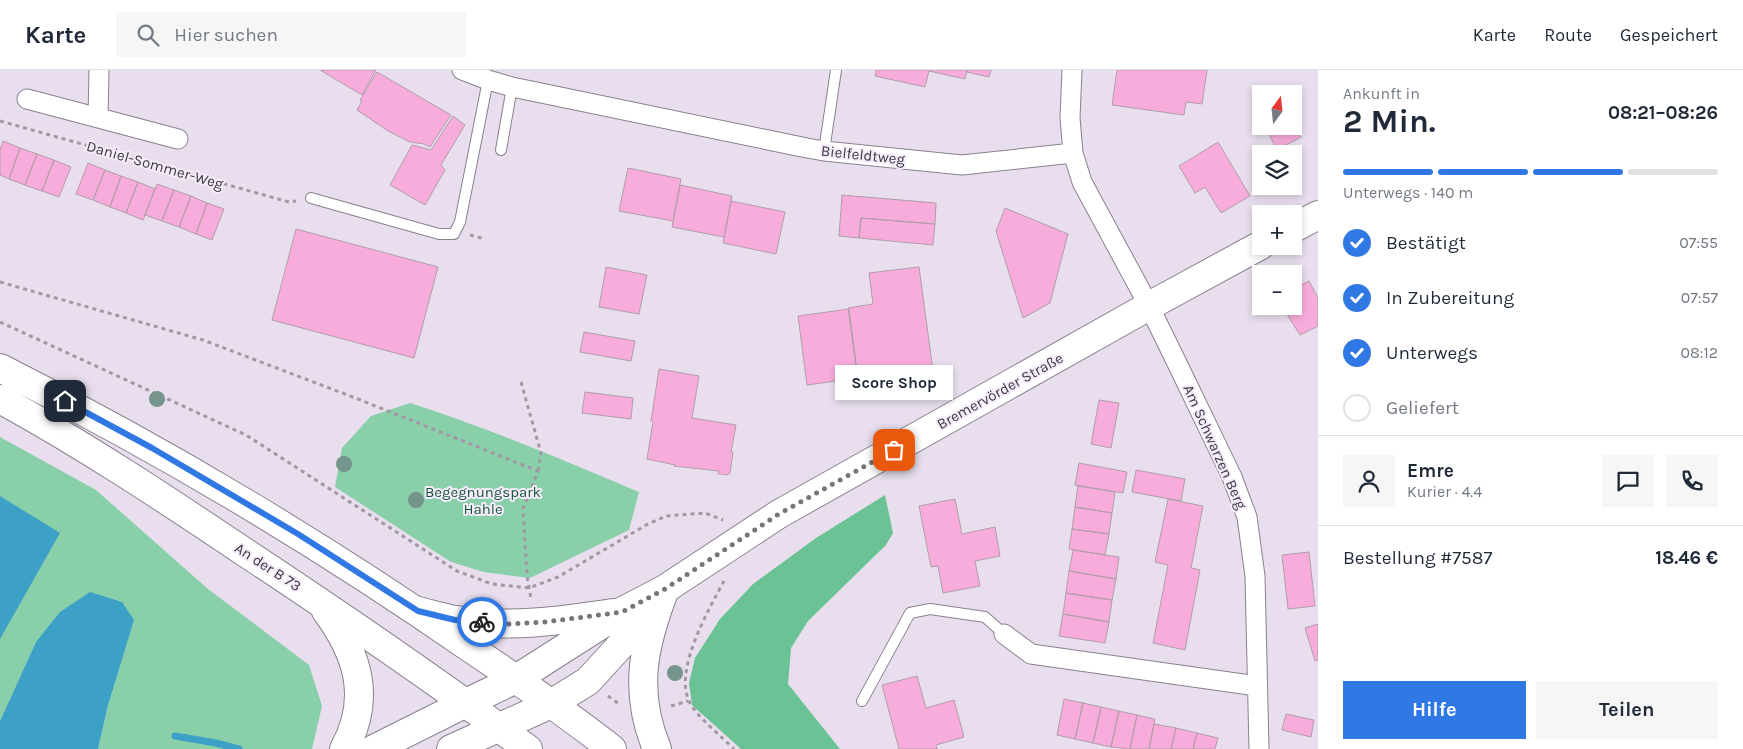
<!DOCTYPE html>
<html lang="de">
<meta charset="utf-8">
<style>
body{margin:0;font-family:Karla,sans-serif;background:#f6f6f7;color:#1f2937;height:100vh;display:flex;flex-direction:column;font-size:19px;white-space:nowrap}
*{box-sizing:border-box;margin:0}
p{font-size:16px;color:#747a83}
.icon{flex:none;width:28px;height:28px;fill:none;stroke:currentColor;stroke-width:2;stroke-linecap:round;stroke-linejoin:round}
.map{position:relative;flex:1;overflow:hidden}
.sheet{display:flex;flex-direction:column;background:#fff;width:425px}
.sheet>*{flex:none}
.needle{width:32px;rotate:15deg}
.fabs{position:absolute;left:1252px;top:15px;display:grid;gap:10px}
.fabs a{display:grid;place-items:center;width:50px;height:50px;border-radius:0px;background:#fff;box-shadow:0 2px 8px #0003;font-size:25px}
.pin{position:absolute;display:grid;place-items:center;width:42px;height:42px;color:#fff;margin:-21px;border-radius:10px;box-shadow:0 2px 8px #0006}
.courier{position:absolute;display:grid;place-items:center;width:50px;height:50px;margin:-25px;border:4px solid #3079e5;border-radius:50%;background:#fff;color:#222;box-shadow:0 1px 6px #0007}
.bubble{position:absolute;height:35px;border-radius:0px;background:#fff;box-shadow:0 2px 8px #0003;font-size:16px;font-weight:700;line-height:35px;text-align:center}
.summary em{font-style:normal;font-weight:700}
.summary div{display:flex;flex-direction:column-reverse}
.summary{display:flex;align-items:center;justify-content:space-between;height:85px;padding:0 25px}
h1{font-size:32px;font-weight:700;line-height:38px}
.bar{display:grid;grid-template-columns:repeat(4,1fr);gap:8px 5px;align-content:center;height:60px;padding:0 25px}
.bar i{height:6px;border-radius:4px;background:#e0e1e3}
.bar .selected{background:#3079e5}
.bar p{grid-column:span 4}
.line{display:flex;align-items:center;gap:12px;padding:0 25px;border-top:1px solid #e0e1e3}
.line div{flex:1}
.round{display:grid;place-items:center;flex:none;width:52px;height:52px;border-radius:0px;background:#f6f6f7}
ol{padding:0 25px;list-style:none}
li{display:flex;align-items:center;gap:15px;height:55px}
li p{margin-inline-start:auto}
li .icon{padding:5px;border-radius:50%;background:#3079e5;color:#fff;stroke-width:4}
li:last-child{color:#747a83}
li i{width:28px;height:28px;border:2px solid #e0e1e3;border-radius:50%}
.action{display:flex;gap:10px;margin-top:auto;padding:10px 25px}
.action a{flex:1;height:58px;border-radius:0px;background:#3079e5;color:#fff;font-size:20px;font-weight:700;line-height:58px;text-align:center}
.action a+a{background:#f6f6f7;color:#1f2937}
header{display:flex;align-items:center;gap:30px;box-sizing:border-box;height:70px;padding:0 25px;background:#fff;border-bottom:1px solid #e0e1e3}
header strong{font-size:24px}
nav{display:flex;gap:28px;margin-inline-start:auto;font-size:18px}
.search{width:350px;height:45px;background:#f6f6f7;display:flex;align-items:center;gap:12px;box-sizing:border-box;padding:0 18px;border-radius:0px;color:#747a83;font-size:19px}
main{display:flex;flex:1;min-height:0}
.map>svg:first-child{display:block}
.green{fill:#89d0aa}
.forest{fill:#6bc295}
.water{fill:#3ca0c7}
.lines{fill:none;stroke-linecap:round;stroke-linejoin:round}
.stream{stroke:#3ca0c7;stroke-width:7}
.building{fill:#f8acdc;stroke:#b09ea9}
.service-casing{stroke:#8a808e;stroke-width:12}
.minor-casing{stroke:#8a808e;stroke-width:21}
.secondary-casing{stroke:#8a808e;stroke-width:30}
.primary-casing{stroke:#8a808e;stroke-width:30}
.path{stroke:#a099a4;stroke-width:3;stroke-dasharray:4 4;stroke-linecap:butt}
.service{stroke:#fff;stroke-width:10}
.minor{stroke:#fff;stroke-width:19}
.secondary{stroke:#fff;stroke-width:28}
.primary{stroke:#fff;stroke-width:28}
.tree{fill:#74948c}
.done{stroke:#79737c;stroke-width:5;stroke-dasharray:0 9}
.route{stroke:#3079e5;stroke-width:6}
.labels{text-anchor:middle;stroke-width:4;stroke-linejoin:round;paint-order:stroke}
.street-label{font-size:15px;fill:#3d393f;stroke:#f6ebfb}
.park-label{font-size:15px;fill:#15583b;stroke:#f6ebfb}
</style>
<header>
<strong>Karte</strong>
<div class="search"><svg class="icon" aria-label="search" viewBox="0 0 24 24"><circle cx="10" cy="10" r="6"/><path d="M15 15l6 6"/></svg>Hier suchen</div>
<nav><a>Karte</a><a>Route</a><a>Gespeichert</a></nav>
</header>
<main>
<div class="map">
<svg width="1318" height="679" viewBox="0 0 1318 679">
<rect width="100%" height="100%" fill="#e8deee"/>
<path class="green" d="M410 333C488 358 563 390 639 422L629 460 530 508 484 502 451 492 335 417 342 378 371 346Z
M0 367 96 420 208 519 309 595 322 636 312 679H98L108 635 36 572 0 651Z"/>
<path class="forest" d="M885 425 893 463 886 475 808 551 791 578 788 614 840 679H741L692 635 689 613 695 588 720 549 753 514 816 468Z"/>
<path class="water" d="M0 426 60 463 0 569Z
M90 522 122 532 134 550 108 635 98 679H0V651L36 572 60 542Z"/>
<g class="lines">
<path class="stream" d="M175 666 216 673 239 679"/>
</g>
<path class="building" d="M320 0H376L362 25Z
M876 0H967L965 9 929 1 925 17 875 6Z
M967 0H991L989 7 967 2Z
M1117 0H1207L1202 34 1186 32 1184 45 1112 35Z
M377 2 451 45 430 77 424 74 410 72 388 61 357 40 362 31 360 30Z
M453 46 465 55 441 95 445 100 425 135 390 115 412 75 431 80Z
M1294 54 1301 67 1277 80 1265 56H1294Z
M3 71 20 78 9 109 0 105V80Z
M1218 72 1250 126 1221 143 1205 117 1195 123 1179 96Z
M20 78 37 84 25 115 9 109Z
M37 84 54 90 42 121 25 115Z
M54 90 71 97 59 127 42 121Z
M88 93 105 100 93 130 76 124Z
M628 98 681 109 673 151 619 141Z
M105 100 121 106 110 137 93 130Z
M121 106 138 112 126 143 110 137Z
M138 112 155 119 143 150 126 143Z
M157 114 174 120 162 151 145 145Z
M680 115 732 126 724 167 672 157Z
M174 120 191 126 179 157 162 151Z
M842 125 936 133 935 154 861 148 859 168 839 166Z
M191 126 207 133 196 164 179 157Z
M731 131 785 142 776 184 723 173Z
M207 133 224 139 212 170 196 164Z
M1005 138 1068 164 1050 233 1023 248 996 161Z
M861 148 935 154 933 175 859 168Z
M296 159 438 197 414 288 272 250Z
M606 197 647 205 639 244 599 237Z
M919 197 935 316 885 323 883 308 858 311 848 238 873 234 869 203Z
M1309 211 1318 228V256L1300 265 1282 236H1294V219Z
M849 239 858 308 807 315 798 246Z
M584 262 635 271 631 291 580 282Z
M659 299 699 306 692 348 736 355 731 382H733L730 403 727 405 721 404H718L719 401 674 396 675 395 647 389 653 352 651 351Z
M585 322 633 328 631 349 582 343Z
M1099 330 1119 333 1111 378 1091 374Z
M1079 393 1127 402 1123 423 1075 415Z
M1136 400 1185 409 1181 431 1132 422Z
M1078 416 1115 422 1112 443 1075 437Z
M955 429 962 464 995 457 1000 486 975 491 980 516 943 523 938 496 931 497 919 436Z
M1168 429 1203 436 1191 498 1200 500 1185 580 1153 573 1168 495 1155 492Z
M1075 437 1112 443 1109 464 1072 459Z
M1072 459 1109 464 1105 485 1069 479Z
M1073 480 1119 487 1116 509 1069 501Z
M1309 482 1315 536 1288 539 1282 485Z
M1069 501 1116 509 1112 530 1066 523Z
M1066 523 1112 530 1109 552 1063 544Z
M1063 544 1109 552 1105 573 1059 566Z
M1318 554V590L1315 591 1305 558Z
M917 606 926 638 954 630 964 667 936 675 937 679H899L882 615Z
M1064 629 1083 633 1075 669 1057 665Z
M1083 633 1101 637 1093 673 1075 669Z
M1101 637 1119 641 1111 677 1093 673Z
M1119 641 1137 645 1130 679 1111 677Z
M1286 644 1314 650 1311 667 1282 660Z
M1137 645 1155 649 1149 679H1130Z
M1154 654 1176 658 1171 679H1149Z
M1176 658 1197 663 1193 679H1171Z
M1197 663 1218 668 1215 679H1193Z"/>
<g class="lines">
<defs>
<path id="service" d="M501 80 512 17
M824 81 836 0
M311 128 439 164H454L460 152 488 10
M862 631 910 543 930 539 985 547 1004 564"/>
<path id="minor" d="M462 0 488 10 512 17 807 78 824 81 962 95 1073 83
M1072 0 1070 48 1073 83 1082 112 1149 236 1176 291 1232 407 1247 447 1255 506 1259 679
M27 29 178 69
M98 48 99 0
M1004 564 1031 584 1257 616"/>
<path id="secondary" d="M1294 158 1318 145
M418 541C431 544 443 548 456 550 508 558 561 551 613 543
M516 609 621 542 665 519 779 444 1149 236 1261 175
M551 634 588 611 630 565 653 536
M657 679C633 621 643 576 665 519"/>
<path id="primary" d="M0 298C163 380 320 474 470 578 518 610 566 643 612 679
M0 329C84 375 164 428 243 481 340 545 435 610 528 679
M326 541C358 584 372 629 344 679
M374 679 466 633 516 609
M451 679 551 634"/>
</defs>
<use href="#service" class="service-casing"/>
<use href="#minor" class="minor-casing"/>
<use href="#secondary" class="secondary-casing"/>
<use href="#primary" class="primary-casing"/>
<path class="path" d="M0 51 289 132 296 131
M470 165 485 169
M0 212 203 270 358 329 538 401 523 439 527 506 531 529
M0 252 246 365 457 501 492 514 529 518 558 507 648 454 666 446 705 443 723 450
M521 312 541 383 538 401
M724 511C709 539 674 599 689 631 695 645 723 668 734 679
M608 626 619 634
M671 636 688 631"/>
<use href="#service" class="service"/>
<use href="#minor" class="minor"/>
<use href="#secondary" class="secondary"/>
<use href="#primary" class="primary"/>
</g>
<g class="tree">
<circle cx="157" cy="329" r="8"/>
<circle cx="344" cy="394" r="8"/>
<circle cx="416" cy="430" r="8"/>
<circle cx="675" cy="603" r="8"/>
</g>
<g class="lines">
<path class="done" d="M482 552 508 554 545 552 622 542 665 519 779 444 894 380"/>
<path class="route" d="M65 331 152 378 298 464 418 541 455 550 482 552"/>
</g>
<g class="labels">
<g class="street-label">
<text transform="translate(863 85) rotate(6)" y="5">Bielfeldtweg</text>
<text transform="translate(155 95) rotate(16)" y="5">Daniel-Sommer-Weg</text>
<text transform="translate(1000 321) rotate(-29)" y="5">Bremervörder Straße</text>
<text transform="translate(1215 377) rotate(66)" y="5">Am Schwarzen Berg</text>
<text transform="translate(268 497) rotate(33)" y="5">An der B 73</text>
</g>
<g class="park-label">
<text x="483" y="427">Begegnungspark<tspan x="483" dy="17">Hahle</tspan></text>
</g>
</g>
</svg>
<div class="fabs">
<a><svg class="needle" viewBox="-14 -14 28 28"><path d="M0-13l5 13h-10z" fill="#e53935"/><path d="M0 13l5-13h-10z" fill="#747a83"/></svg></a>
<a><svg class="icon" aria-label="layers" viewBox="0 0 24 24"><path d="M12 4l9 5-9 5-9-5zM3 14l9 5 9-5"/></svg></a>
<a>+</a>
<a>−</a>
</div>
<div class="pin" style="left:894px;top:380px;background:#ea580c"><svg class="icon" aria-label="bag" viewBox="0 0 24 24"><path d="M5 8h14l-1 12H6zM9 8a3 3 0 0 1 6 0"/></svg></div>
<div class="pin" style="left:65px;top:331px;background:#1f2937"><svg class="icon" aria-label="home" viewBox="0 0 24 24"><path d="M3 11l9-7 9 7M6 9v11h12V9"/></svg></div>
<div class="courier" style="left:482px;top:552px"><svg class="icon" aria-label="bike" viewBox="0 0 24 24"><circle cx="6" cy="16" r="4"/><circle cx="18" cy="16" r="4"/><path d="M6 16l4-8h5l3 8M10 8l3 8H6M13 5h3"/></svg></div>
<div class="bubble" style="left:835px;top:295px;width:118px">Score Shop</div>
</div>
<section class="sheet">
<div class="summary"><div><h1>2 Min.</h1><p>Ankunft in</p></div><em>08:21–08:26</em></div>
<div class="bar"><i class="selected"></i><i class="selected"></i><i class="selected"></i><i></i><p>Unterwegs · 140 m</p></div>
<ol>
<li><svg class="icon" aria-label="check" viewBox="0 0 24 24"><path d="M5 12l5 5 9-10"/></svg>Bestätigt<p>07:55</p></li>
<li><svg class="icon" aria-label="check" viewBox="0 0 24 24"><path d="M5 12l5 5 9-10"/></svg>In Zubereitung<p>07:57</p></li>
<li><svg class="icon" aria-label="check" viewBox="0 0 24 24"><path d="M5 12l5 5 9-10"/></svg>Unterwegs<p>08:12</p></li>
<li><i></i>Geliefert</li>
</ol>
<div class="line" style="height:90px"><a class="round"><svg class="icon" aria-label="person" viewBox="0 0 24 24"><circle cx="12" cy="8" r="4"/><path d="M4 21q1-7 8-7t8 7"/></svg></a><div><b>Emre</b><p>Kurier · 4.4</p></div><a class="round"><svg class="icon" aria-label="chat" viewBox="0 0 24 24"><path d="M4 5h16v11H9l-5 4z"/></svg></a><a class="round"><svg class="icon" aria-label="phone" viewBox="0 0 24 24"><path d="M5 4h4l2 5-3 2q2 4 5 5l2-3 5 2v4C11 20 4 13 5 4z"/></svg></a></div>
<div class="line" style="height:65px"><div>Bestellung #7587</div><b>18.46 €</b></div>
<div class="action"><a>Hilfe</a><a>Teilen</a></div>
</section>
</main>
